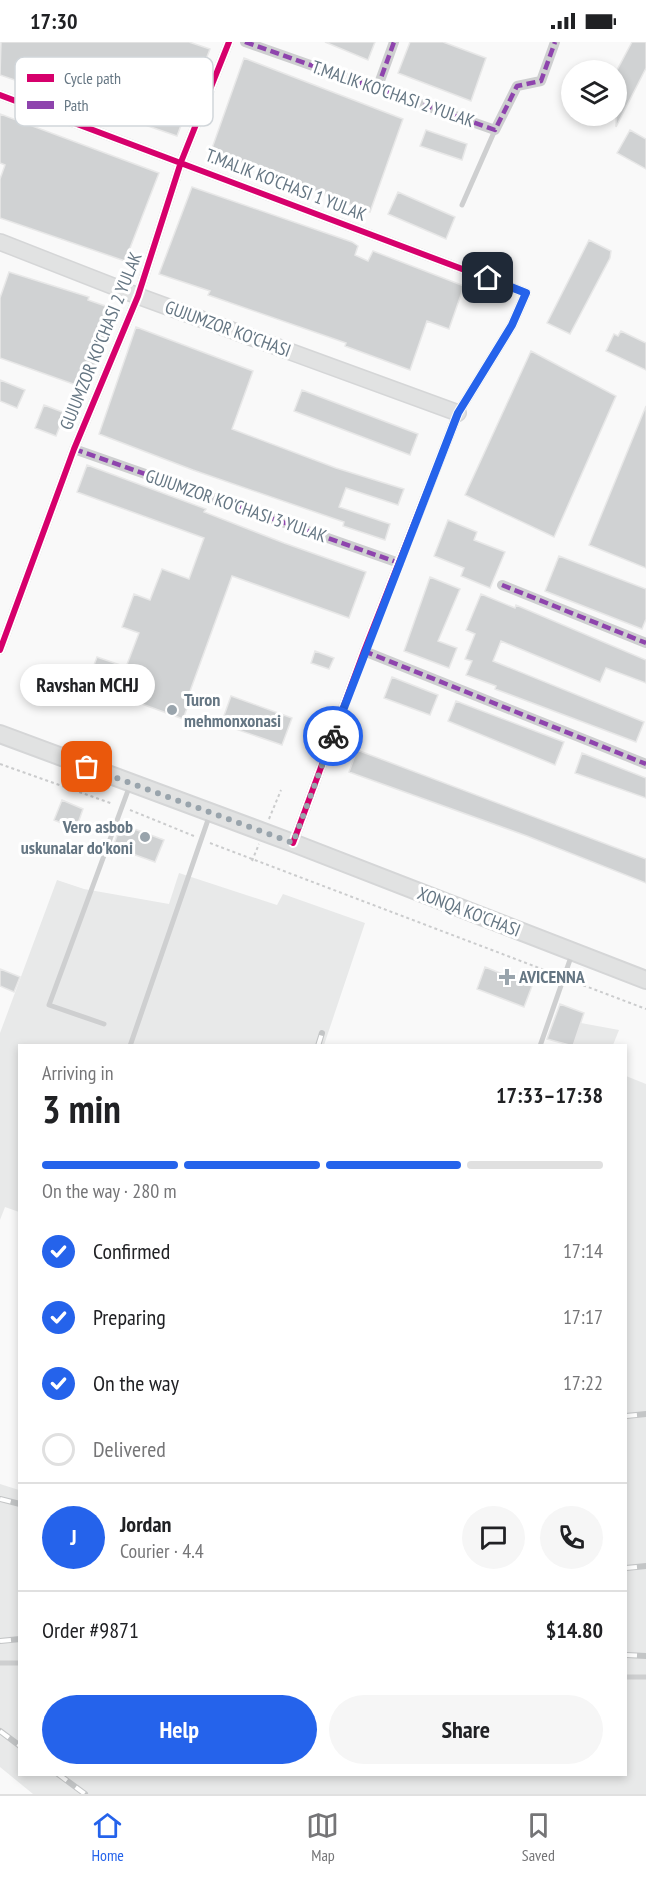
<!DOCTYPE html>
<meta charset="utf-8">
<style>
body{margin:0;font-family:"PT Sans Narrow",sans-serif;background:#f6f6f6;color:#202124;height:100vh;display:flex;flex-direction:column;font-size:22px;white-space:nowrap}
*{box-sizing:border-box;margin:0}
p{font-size:20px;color:#757577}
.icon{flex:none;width:33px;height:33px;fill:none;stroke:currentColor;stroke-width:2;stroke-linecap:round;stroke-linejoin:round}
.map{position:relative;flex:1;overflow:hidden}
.side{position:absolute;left:18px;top:1002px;width:609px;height:732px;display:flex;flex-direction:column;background:#fff;border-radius:0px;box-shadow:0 3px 9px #0003}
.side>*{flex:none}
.tools{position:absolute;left:561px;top:18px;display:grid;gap:12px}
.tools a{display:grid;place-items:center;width:66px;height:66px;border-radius:50%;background:#fff;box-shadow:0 3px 9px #0003;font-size:30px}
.pin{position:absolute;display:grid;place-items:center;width:51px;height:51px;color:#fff;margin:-26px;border-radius:12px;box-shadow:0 3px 9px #0006}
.courier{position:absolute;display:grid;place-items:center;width:60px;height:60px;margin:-30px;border:4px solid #2563eb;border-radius:50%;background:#fff;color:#222;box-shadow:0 2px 8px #0007}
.bubble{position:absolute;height:42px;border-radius:21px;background:#fff;box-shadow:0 3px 9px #0003;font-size:20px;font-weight:700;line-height:42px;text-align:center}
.headline em{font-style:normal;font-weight:700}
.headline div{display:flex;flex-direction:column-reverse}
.headline{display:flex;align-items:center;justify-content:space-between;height:102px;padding:0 24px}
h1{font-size:39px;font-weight:700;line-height:45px}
.bar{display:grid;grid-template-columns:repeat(4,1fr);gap:9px 6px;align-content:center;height:72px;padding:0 24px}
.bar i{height:8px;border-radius:4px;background:#e0e0e0}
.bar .current{background:#2563eb}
.bar p{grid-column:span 4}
.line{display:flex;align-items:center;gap:15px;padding:0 24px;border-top:2px solid #e0e0e0}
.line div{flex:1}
.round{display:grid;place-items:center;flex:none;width:63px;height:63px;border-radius:32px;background:#f6f6f6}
ol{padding:0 24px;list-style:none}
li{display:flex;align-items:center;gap:18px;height:66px}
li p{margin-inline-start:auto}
li .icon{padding:6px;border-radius:50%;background:#2563eb;color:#fff;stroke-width:4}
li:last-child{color:#757577}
li i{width:33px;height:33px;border:3px solid #e0e0e0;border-radius:50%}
.action{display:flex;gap:12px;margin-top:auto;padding:12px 24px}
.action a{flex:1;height:69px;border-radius:36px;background:#2563eb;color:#fff;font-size:24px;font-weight:700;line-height:69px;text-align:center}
.action a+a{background:#f6f6f6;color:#202124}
.status{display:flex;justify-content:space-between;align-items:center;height:42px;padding:0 30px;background:#fff;direction:ltr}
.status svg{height:16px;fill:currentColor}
.tabs{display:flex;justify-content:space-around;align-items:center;height:84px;border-top:2px solid #e0e0e0;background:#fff;font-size:16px;color:#757577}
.tabs a{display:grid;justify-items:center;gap:3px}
.tabs .current{color:#2563eb}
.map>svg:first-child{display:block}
.built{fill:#e8e9e9}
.building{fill:#d0d2d3;stroke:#e8e8e8;stroke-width:1.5}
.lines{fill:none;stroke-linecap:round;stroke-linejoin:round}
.secondary-casing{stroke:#d5d6d7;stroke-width:18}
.primary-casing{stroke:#d5d6d7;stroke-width:20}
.path{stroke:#cbcccd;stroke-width:2;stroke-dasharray:3 3;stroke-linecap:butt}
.lane{stroke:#cecfd0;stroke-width:5}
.street{stroke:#cecfd0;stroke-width:10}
.secondary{stroke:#e1e2e2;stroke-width:15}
.primary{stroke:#e1e2e2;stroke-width:16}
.rail-casing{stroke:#c3c5c6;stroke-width:6}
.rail{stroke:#fff;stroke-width:4;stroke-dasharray:11;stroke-linecap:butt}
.quiet{stroke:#8e44ad;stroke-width:4.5;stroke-dasharray:9 4.5;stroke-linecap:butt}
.cycleway-casing{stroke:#fff;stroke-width:10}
.cycleway{stroke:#d6006c;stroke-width:6}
.done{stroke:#99a4ac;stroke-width:6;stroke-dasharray:0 10.8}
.route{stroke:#2563eb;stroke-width:8}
.poi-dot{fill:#99a4ac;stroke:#fff;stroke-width:2}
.labels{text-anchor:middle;stroke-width:6;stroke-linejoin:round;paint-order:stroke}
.street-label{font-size:18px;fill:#657683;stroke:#fff}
.poi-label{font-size:18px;font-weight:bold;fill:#657683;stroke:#fff;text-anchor:start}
.key{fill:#fff;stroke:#d1d6da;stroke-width:1.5}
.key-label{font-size:16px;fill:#657683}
</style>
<div class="status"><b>17:30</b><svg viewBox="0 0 49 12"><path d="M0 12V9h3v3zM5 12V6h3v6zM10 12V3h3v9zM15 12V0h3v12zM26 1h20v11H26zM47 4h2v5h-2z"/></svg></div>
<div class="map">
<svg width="646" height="1752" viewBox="0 0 646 1752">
<rect width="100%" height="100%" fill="#f9f9f9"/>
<path class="built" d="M179 831 277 863 283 852 365 881 324 1003 20 1004 19 1170 5 1165 0 1178V991L57 838 84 847 169 862Z
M581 981 619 988 613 1003 573 1004Z
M626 1034 646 1042V1752H33L0 1725V1442L19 1448 20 1732H626Z"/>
<path class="building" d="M1 0H189L210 7 177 94 0 33Z
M325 0H375L368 18Z
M410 0H443L486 16 471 59 398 31Z
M632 0H646V26L616 85V30Z
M244 16 403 77 370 170 211 109Z
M0 72 159 131 125 219 0 176V137L5 123 0 121Z
M426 88 467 102 462 118 420 104Z
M630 88 646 97V127L617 111Z
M192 145 352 200 358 204 355 213 368 219 373 209 464 244 449 287 427 279 410 328 345 304 346 301 208 253 210 249 159 232Z
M398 150 455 175 446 197 388 172Z
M589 198 611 209 610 216 570 292 547 281Z
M9 230 89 255 88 258 117 268 90 348 0 316V256Z
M136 285 253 329 232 387 336 426 404 447 398 463 346 446 339 465 390 482 385 498 343 484 344 480 193 428 99 392Z
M621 289 646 301V328L606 309 614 292 618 294Z
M531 309 616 354 554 495 465 453Z
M0 338 25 348 17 366 0 359Z
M302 348 418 392 410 413 294 369Z
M44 363 65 371 56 394 35 386Z
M646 364V526L589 503Z
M87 423 206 467 204 470 284 501 366 530 349 576 232 534 189 652 192 653 183 677 87 642 97 615 126 625 139 591 122 585 134 552 150 558 162 527 189 537 204 496 77 450Z
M448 478 477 490 474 498 505 510 490 546 461 534 464 526 434 514Z
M559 514 646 547V577L642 587 545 549Z
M430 535 460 547 438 599 457 606 449 626 404 609Z
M481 552 515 566 516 563 646 618V641L606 626 600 640 501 599 493 619 644 680 636 700 495 647 496 644 466 633 472 619 465 617 475 592 466 588Z
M315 609 334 616 329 627 311 621Z
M392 635 438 653 430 673 384 656Z
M231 654 292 676 282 703 221 682Z
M456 659 564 700 555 723 448 679Z
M357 708 646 817V841L527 794 349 730Z
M582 711 646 736V756L575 731Z
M62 758 83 767 76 787 54 778Z
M121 782 164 798 155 820 113 805Z
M485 925 532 944 524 965 477 947Z
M0 927 20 935 14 950 0 944Z
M560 962 584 971 573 1004 547 997Z"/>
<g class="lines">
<defs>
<path id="secondary" d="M0 200 138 254 458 371"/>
<path id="primary" d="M0 692 293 801 646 938"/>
</defs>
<use href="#secondary" class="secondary-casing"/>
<use href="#primary" class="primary-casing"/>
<path class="path" d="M0 722 113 762
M130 768 194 794
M269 777 281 748
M210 801 555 932
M252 819 259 802
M572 939 646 967"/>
<path class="lane" d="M462 163 495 88
M104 982 49 963 130 743
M130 1004 210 772
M540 1004 572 912
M0 1621H20
M626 1635H646"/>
<path class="street" d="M245 0 495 88 517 44 541 39 555 0
M377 47 394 0
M0 53 526 251 512 283 458 371 364 609 293 801
M74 407 399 521
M502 543 646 601
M0 608 74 407 138 254 181 120 229 0
M364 609 646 722"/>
<use href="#secondary" class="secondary"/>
<use href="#primary" class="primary"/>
<defs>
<path id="rail" d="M318 1004 322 991
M626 1374 646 1372
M0 1457 20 1462
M626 1526 646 1524
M0 1599 20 1597
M626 1613 646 1614
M0 1689 20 1704
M58 1732 85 1752"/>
</defs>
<use href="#rail" class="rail-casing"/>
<use href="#rail" class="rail"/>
<path class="quiet" d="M245 0 495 88 517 44 541 39 555 0
M377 47 394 0
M74 407 399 521
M502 543 646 601
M364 609 646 722"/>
<defs>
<path id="cycleway" d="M0 53 526 251 512 283 458 371 364 609 293 801
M0 608 74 407 138 254 181 120 229 0"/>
</defs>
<use href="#cycleway" class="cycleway-casing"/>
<use href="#cycleway" class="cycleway"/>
</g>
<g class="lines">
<path class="done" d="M87 725 293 801 333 694"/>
<path class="route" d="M333 694 458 371 512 283 526 251 488 236"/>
</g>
<g class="poi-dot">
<circle cx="172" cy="668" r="6"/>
<circle cx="145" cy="795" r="6"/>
<path d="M504 926h6v6h6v6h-6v6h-6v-6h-6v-6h6z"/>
</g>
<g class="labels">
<g class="street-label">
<text transform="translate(393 52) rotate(19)" y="6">T.MALIK KO'CHASI 2 YULAK</text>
<text transform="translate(286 143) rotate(21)" y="6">T.MALIK KO'CHASI 1 YULAK</text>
<text transform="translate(228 287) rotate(20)" y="6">GUJUMZOR KO'CHASI</text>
<text transform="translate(101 299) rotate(-68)" y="6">GUJUMZOR KO'CHASI 2 YULAK</text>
<text transform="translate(236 464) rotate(19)" y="6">GUJUMZOR KO'CHASI 3 YULAK</text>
<text transform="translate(469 870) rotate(21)" y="6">XONQA KO'CHASI</text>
</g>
<g class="poi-label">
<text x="184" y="664">Turon<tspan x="184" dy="21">mehmonxonasi</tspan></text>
<text x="133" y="791" text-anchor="end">Vero asbob<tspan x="133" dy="21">uskunalar do'koni</tspan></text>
<text x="519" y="941">AVICENNA</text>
</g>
</g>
<rect x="15" y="15" width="198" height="69" rx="9" class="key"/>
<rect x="27" y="32" width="27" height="8" fill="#d6006c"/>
<rect x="27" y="59" width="27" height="8" fill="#8e44ad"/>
<g class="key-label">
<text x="64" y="42">Cycle path</text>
<text x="64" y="69">Path</text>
</g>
</svg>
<div class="tools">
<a><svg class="icon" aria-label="layers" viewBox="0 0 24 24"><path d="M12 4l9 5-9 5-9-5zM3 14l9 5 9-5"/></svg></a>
</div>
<div class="pin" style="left:87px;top:725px;background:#ea580c"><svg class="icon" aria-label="bag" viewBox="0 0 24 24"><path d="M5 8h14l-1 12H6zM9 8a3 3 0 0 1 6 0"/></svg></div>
<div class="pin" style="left:488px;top:236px;background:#1f2937"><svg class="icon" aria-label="home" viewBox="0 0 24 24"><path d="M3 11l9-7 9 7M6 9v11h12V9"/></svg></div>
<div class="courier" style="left:333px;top:694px"><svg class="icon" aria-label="bike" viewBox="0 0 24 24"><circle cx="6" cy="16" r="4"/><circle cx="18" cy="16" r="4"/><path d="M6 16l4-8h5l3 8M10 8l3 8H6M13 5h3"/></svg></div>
<div class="bubble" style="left:20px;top:622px;width:135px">Ravshan MCHJ</div>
<section class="side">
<div class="headline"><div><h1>3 min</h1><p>Arriving in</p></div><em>17:33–17:38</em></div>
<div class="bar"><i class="current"></i><i class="current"></i><i class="current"></i><i></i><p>On the way · 280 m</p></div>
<ol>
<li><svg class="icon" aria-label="check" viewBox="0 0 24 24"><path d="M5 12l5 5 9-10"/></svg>Confirmed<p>17:14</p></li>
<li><svg class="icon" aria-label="check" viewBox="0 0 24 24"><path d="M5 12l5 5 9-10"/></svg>Preparing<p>17:17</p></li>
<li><svg class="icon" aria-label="check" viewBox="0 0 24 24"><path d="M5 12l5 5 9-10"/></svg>On the way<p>17:22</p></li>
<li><i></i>Delivered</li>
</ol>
<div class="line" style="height:108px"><b class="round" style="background:#2563eb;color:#fff">J</b><div><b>Jordan</b><p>Courier · 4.4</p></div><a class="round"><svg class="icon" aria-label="chat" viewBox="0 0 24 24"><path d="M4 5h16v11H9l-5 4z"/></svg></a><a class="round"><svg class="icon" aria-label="phone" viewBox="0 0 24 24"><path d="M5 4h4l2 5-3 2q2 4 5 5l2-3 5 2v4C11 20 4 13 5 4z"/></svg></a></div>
<div class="line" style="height:78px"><div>Order #9871</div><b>$14.80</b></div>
<div class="action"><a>Help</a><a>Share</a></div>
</section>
</div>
<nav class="tabs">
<a class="current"><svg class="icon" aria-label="home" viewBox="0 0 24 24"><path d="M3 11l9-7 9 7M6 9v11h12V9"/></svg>Home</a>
<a><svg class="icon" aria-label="map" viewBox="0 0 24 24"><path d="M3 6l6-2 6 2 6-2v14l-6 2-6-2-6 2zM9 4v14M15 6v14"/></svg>Map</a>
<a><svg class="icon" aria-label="saved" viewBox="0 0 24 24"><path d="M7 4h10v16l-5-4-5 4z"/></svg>Saved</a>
</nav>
